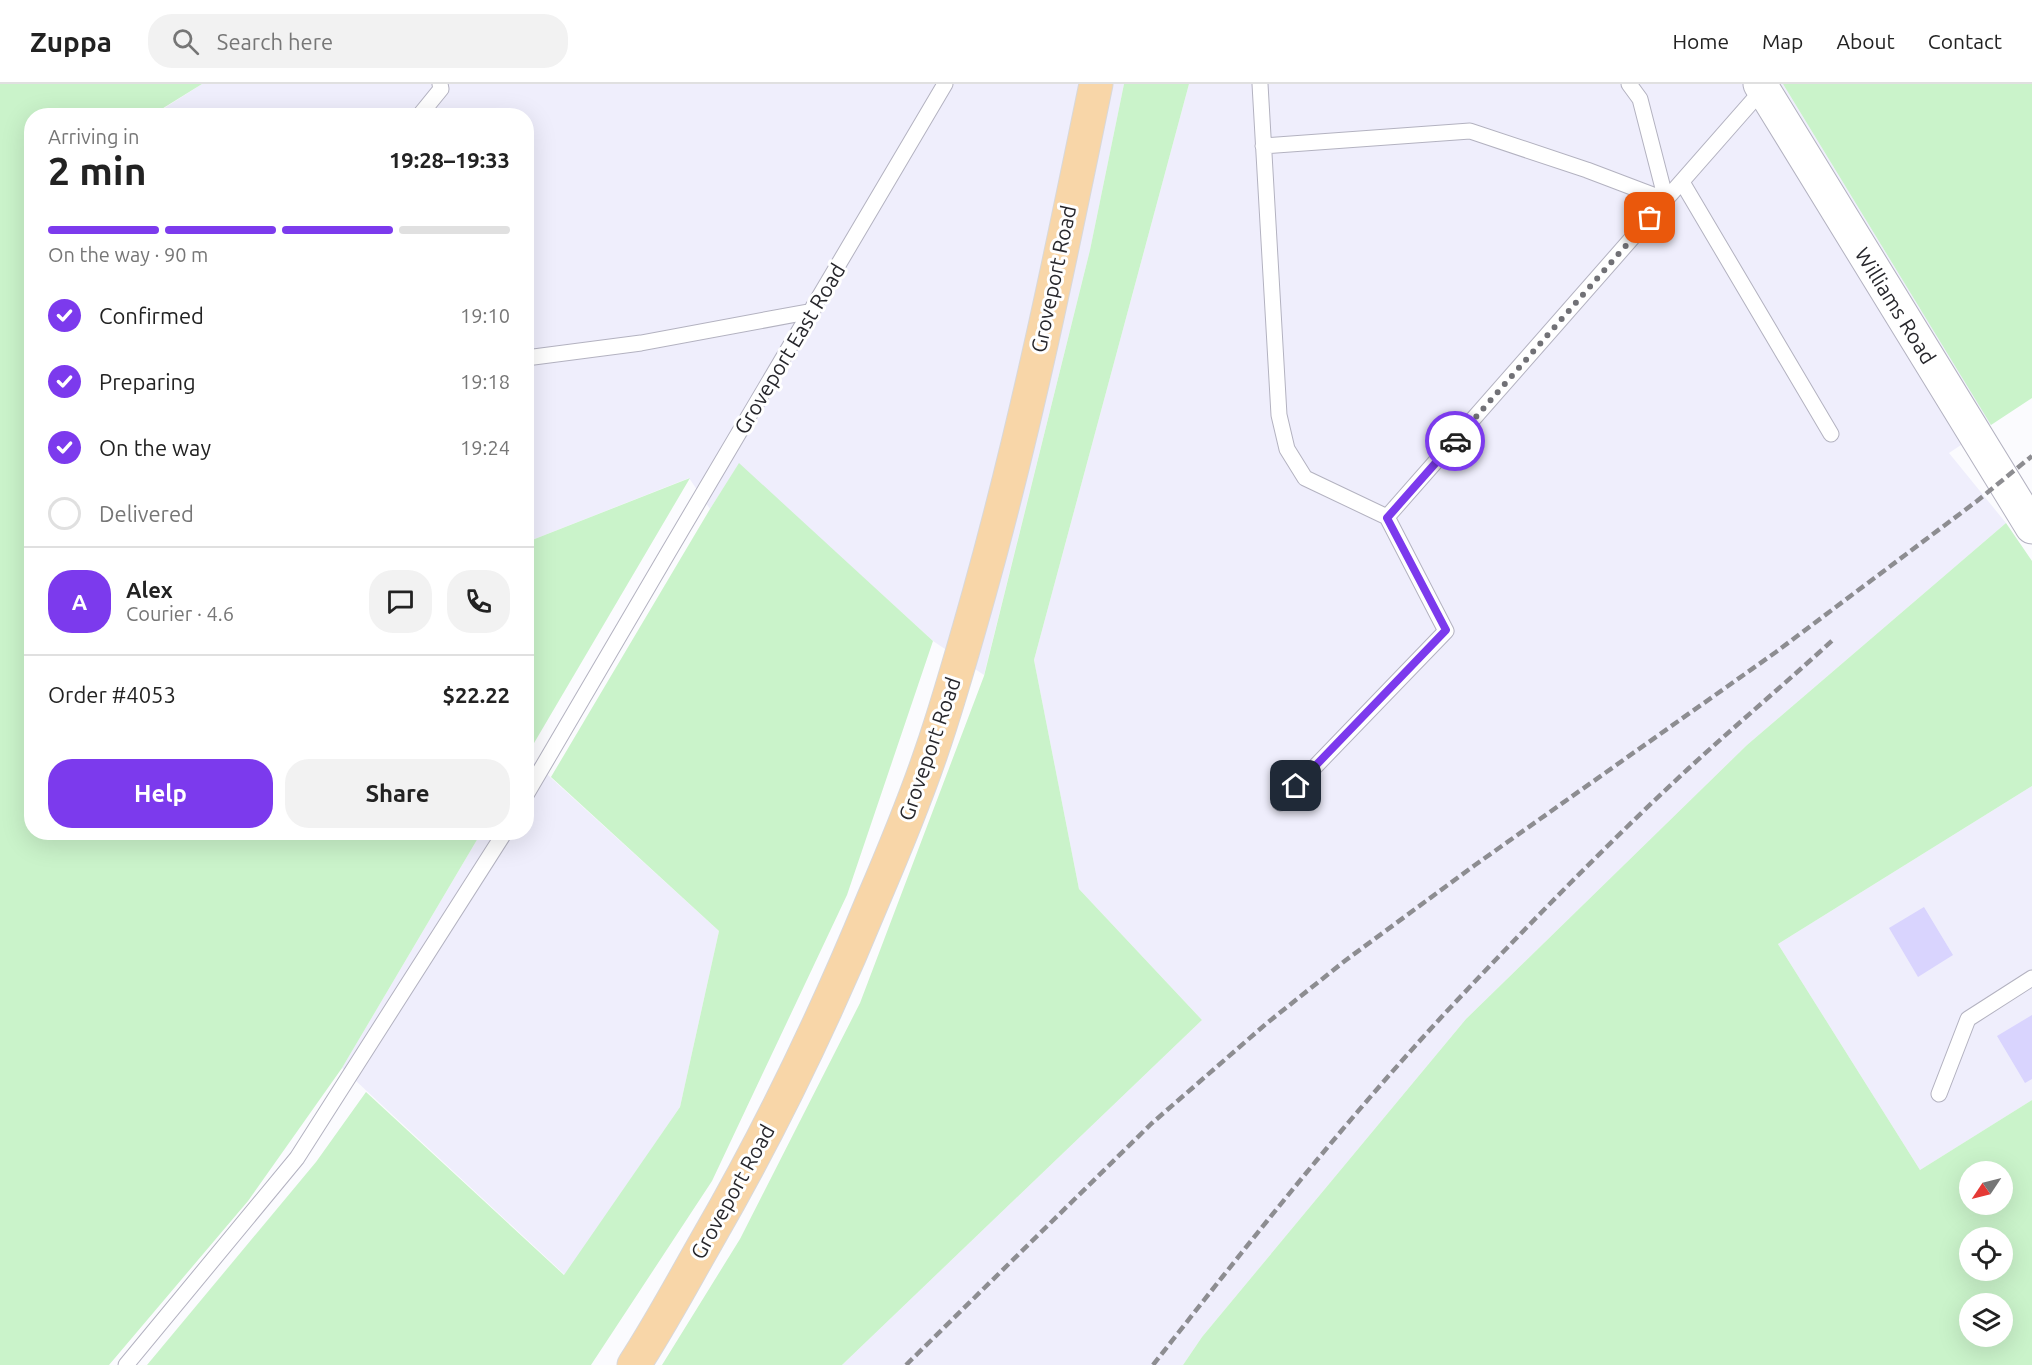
<!DOCTYPE html>
<meta charset="utf-8">
<style>
body{margin:0;font-family:Ubuntu,sans-serif;background:#f2f2f2;color:#222;height:100vh;display:flex;flex-direction:column;font-size:22px;white-space:nowrap}
*{box-sizing:border-box;margin:0}
p{font-size:20px;color:#767676}
.icon{flex:none;width:33px;height:33px;fill:none;stroke:currentColor;stroke-width:2;stroke-linecap:round;stroke-linejoin:round}
.map{position:relative;flex:1;overflow:hidden}
.sheet{position:absolute;left:24px;top:24px;width:510px;height:732px;display:flex;flex-direction:column;background:#fff;border-radius:24px;box-shadow:0 6px 24px #0002}
.sheet>*{flex:none}
.needle{width:39px;rotate:235deg}
.fabs{position:absolute;left:1959px;top:1077px;display:grid;gap:12px}
.fabs a{display:grid;place-items:center;width:54px;height:54px;border-radius:50%;background:#fff;box-shadow:0 6px 24px #0002;font-size:30px}
.pin{position:absolute;display:grid;place-items:center;width:51px;height:51px;color:#fff;margin:-26px;border-radius:12px;box-shadow:0 3px 9px #0006}
.courier{position:absolute;display:grid;place-items:center;width:60px;height:60px;margin:-30px;border:4px solid #7c3aed;border-radius:50%;background:#fff;color:#222;box-shadow:0 2px 8px #0007}
.head em{font-style:normal;font-weight:600}
.head div{display:flex;flex-direction:column-reverse}
.head{display:flex;align-items:center;justify-content:space-between;height:102px;padding:0 24px}
h1{font-size:39px;font-weight:600;line-height:45px}
.bar{display:grid;grid-template-columns:repeat(4,1fr);gap:9px 6px;align-content:center;height:72px;padding:0 24px}
.bar i{height:8px;border-radius:4px;background:#e0e0e0}
.bar .selected{background:#7c3aed}
.bar p{grid-column:span 4}
.line{display:flex;align-items:center;gap:15px;padding:0 24px;border-top:2px solid #e0e0e0}
.line div{flex:1}
.round{display:grid;place-items:center;flex:none;width:63px;height:63px;border-radius:24px;background:#f2f2f2}
ol{padding:0 24px;list-style:none}
li{display:flex;align-items:center;gap:18px;height:66px}
li p{margin-inline-start:auto}
li .icon{padding:6px;border-radius:50%;background:#7c3aed;color:#fff;stroke-width:4}
li:last-child{color:#767676}
li i{width:33px;height:33px;border:3px solid #e0e0e0;border-radius:50%}
.cta{display:flex;gap:12px;margin-top:auto;padding:12px 24px}
.cta a{flex:1;height:69px;border-radius:24px;background:#7c3aed;color:#fff;font-size:24px;font-weight:600;line-height:69px;text-align:center}
.cta a+a{background:#f2f2f2;color:#222}
header{display:flex;align-items:center;gap:36px;box-sizing:border-box;height:84px;padding:0 30px;background:#fff;border-bottom:2px solid #e0e0e0}
header strong{font-size:28px}
nav{display:flex;gap:33px;margin-inline-start:auto;font-size:21px}
.search{width:420px;height:54px;background:#f2f2f2;display:flex;align-items:center;gap:15px;box-sizing:border-box;padding:0 21px;border-radius:24px;color:#767676;font-size:22px}
.map>svg:first-child{display:block}
.built{fill:#efeefc}
.green{fill:#caf3ca;fill-rule:evenodd}
.building{fill:#d9d4fe}
.lines{fill:none;stroke-linecap:round;stroke-linejoin:round}
.service-casing{stroke:#b3b2c0;stroke-width:17}
.secondary-casing{stroke:#b3b2c0;stroke-width:35}
.primary-casing{stroke:#d8d8d9;stroke-width:35}
.service{stroke:#fff;stroke-width:15}
.secondary{stroke:#fff;stroke-width:33}
.primary{stroke:#f8d6a8;stroke-width:33}
.rail{stroke:#8d8d91;stroke-width:4.5;stroke-dasharray:9 4.5;stroke-linecap:butt}
.done{stroke:#717176;stroke-width:6;stroke-dasharray:0 10.8}
.route{stroke:#7c3aed;stroke-width:8}
.labels{text-anchor:middle;stroke-width:6;stroke-linejoin:round;paint-order:stroke}
.street-label{font-size:21px;fill:#27272c;stroke:#fff}
</style>
<header>
<strong>Zuppa</strong>
<div class="search"><svg class="icon" aria-label="search" viewBox="0 0 24 24"><circle cx="10" cy="10" r="6"/><path d="M15 15l6 6"/></svg>Search here</div>
<nav><a>Home</a><a>Map</a><a>About</a><a>Contact</a></nav>
</header>
<div class="map">
<svg width="2032" height="1281" viewBox="0 0 2032 1281">
<rect width="100%" height="100%" fill="#fbfbfe"/>
<path class="built" d="M202 0H1124L1090 166 984 591 933 557 739 380 710 425 689 394 527 458 526 32H152Z
M1189 0H1783L1991 341 1949 369 2006 439 1747 661 1466 935 1202 1253 1183 1281H842L1202 936 1079 805 1034 576Z
M527 672 719 847 680 1023 565 1191 342 984 481 749 526 748Z
M2032 702V1016L1920 1086 1778 860Z"/>
<path class="green" d="M0 0H202L152 31 32 32V748L481 749 342 984 248 1117 109 1281H0Z
M1124 0H1189L1034 576 1079 805 1202 936 842 1281H662L740 1155 860 919 984 592 1090 166Z
M1783 0H2032V314L1991 341Z
M739 379 933 557 847 811 712 1097 591 1281H147L316 1078 366 1008 564 1191 680 1023 719 847 551 693 710 425Z
M690 394 527 671V458Z
M2006 439 2032 477V702L1778 860 1920 1086 2032 1016V1281H1183L1202 1253 1466 935 1747 661ZM1970 1088H2002V1120H1970ZM1970 1154H2002V1186H1970ZM1970 1220H2002V1252H1970Z"/>
<path class="building" d="M1924 823 1953 871 1918 893 1889 844Z
M2032 931V995L2025 999 1997 952Z"/>
<g class="lines">
<defs>
<path id="service" d="M1260 0 1279 331 1287 365 1305 394 1387 433
M1629 0 1640 15 1666 116
M419 32 441 5 440 0
M1263 62 1470 47 1587 86 1666 116
M1682 98 1831 350
M526 274 641 259 813 227
M526 711C664 473 806 238 945 0
M1280 719 1446 547 1387 433 1763 5
M1939 1010 1968 935 2032 894
M126 1281 297 1074 505 748"/>
<path id="secondary" d="M1760 0 2032 443"/>
<path id="primary" d="M634 1281C660 1241 683 1198 707 1156 770 1047 825 933 873 816 894 767 914 719 931 669 949 617 964 563 979 510 1026 342 1061 171 1096 0"/>
</defs>
<use href="#service" class="service-casing"/>
<use href="#secondary" class="secondary-casing"/>
<use href="#primary" class="primary-casing"/>
<use href="#service" class="service"/>
<use href="#secondary" class="secondary"/>
<use href="#primary" class="primary"/>
<path class="rail" d="M906 1281 1151 1040 1267 939 1346 876 1475 781 1776 568 1977 417 2032 372
M1153 1281C1248 1160 1343 1039 1448 926 1526 843 1606 761 1689 684 1737 640 1787 598 1835 554"/>
</g>
<g class="lines">
<path class="done" d="M1455 357 1650 134"/>
<path class="route" d="M1296 702 1446 546 1387 434 1455 357"/>
</g>
<g class="labels">
<g class="street-label">
<text transform="translate(1054 195) rotate(-78)" y="7">Groveport Road</text>
<text transform="translate(1895 222) rotate(58)" y="7">Williams Road</text>
<text transform="translate(790 265) rotate(-59)" y="7">Groveport East Road</text>
<text transform="translate(930 665) rotate(-71)" y="7">Groveport Road</text>
<text transform="translate(733 1108) rotate(-61)" y="7">Groveport Road</text>
</g>
</g>
</svg>
<div class="fabs">
<a><svg class="needle" viewBox="-14 -14 28 28"><path d="M0-13l5 13h-10z" fill="#e53935"/><path d="M0 13l5-13h-10z" fill="#767676"/></svg></a>
<a><svg class="icon" aria-label="locate" viewBox="0 0 24 24"><circle cx="12" cy="12" r="6"/><path d="M12 2v4M12 18v4M2 12h4M18 12h4"/></svg></a>
<a><svg class="icon" aria-label="layers" viewBox="0 0 24 24"><path d="M12 4l9 5-9 5-9-5zM3 14l9 5 9-5"/></svg></a>
</div>
<div class="pin" style="left:1650px;top:134px;background:#ea580c"><svg class="icon" aria-label="bag" viewBox="0 0 24 24"><path d="M5 8h14l-1 12H6zM9 8a3 3 0 0 1 6 0"/></svg></div>
<div class="pin" style="left:1296px;top:702px;background:#1f2937"><svg class="icon" aria-label="home" viewBox="0 0 24 24"><path d="M3 11l9-7 9 7M6 9v11h12V9"/></svg></div>
<div class="courier" style="left:1455px;top:357px"><svg class="icon" aria-label="car" viewBox="0 0 24 24"><path d="M5 17H2v-5l4-1 3-4h7l3 4 3 1v5h-3M9 17h6M6 11h13"/><circle cx="7" cy="17" r="2"/><circle cx="17" cy="17" r="2"/></svg></div>
<section class="sheet">
<div class="head"><div><h1>2 min</h1><p>Arriving in</p></div><em>19:28–19:33</em></div>
<div class="bar"><i class="selected"></i><i class="selected"></i><i class="selected"></i><i></i><p>On the way · 90 m</p></div>
<ol>
<li><svg class="icon" aria-label="check" viewBox="0 0 24 24"><path d="M5 12l5 5 9-10"/></svg>Confirmed<p>19:10</p></li>
<li><svg class="icon" aria-label="check" viewBox="0 0 24 24"><path d="M5 12l5 5 9-10"/></svg>Preparing<p>19:18</p></li>
<li><svg class="icon" aria-label="check" viewBox="0 0 24 24"><path d="M5 12l5 5 9-10"/></svg>On the way<p>19:24</p></li>
<li><i></i>Delivered</li>
</ol>
<div class="line" style="height:108px"><b class="round" style="background:#7c3aed;color:#fff">A</b><div><b>Alex</b><p>Courier · 4.6</p></div><a class="round"><svg class="icon" aria-label="chat" viewBox="0 0 24 24"><path d="M4 5h16v11H9l-5 4z"/></svg></a><a class="round"><svg class="icon" aria-label="phone" viewBox="0 0 24 24"><path d="M5 4h4l2 5-3 2q2 4 5 5l2-3 5 2v4C11 20 4 13 5 4z"/></svg></a></div>
<div class="line" style="height:78px"><div>Order #4053</div><b>$22.22</b></div>
<div class="cta"><a>Help</a><a>Share</a></div>
</section>
</div>
